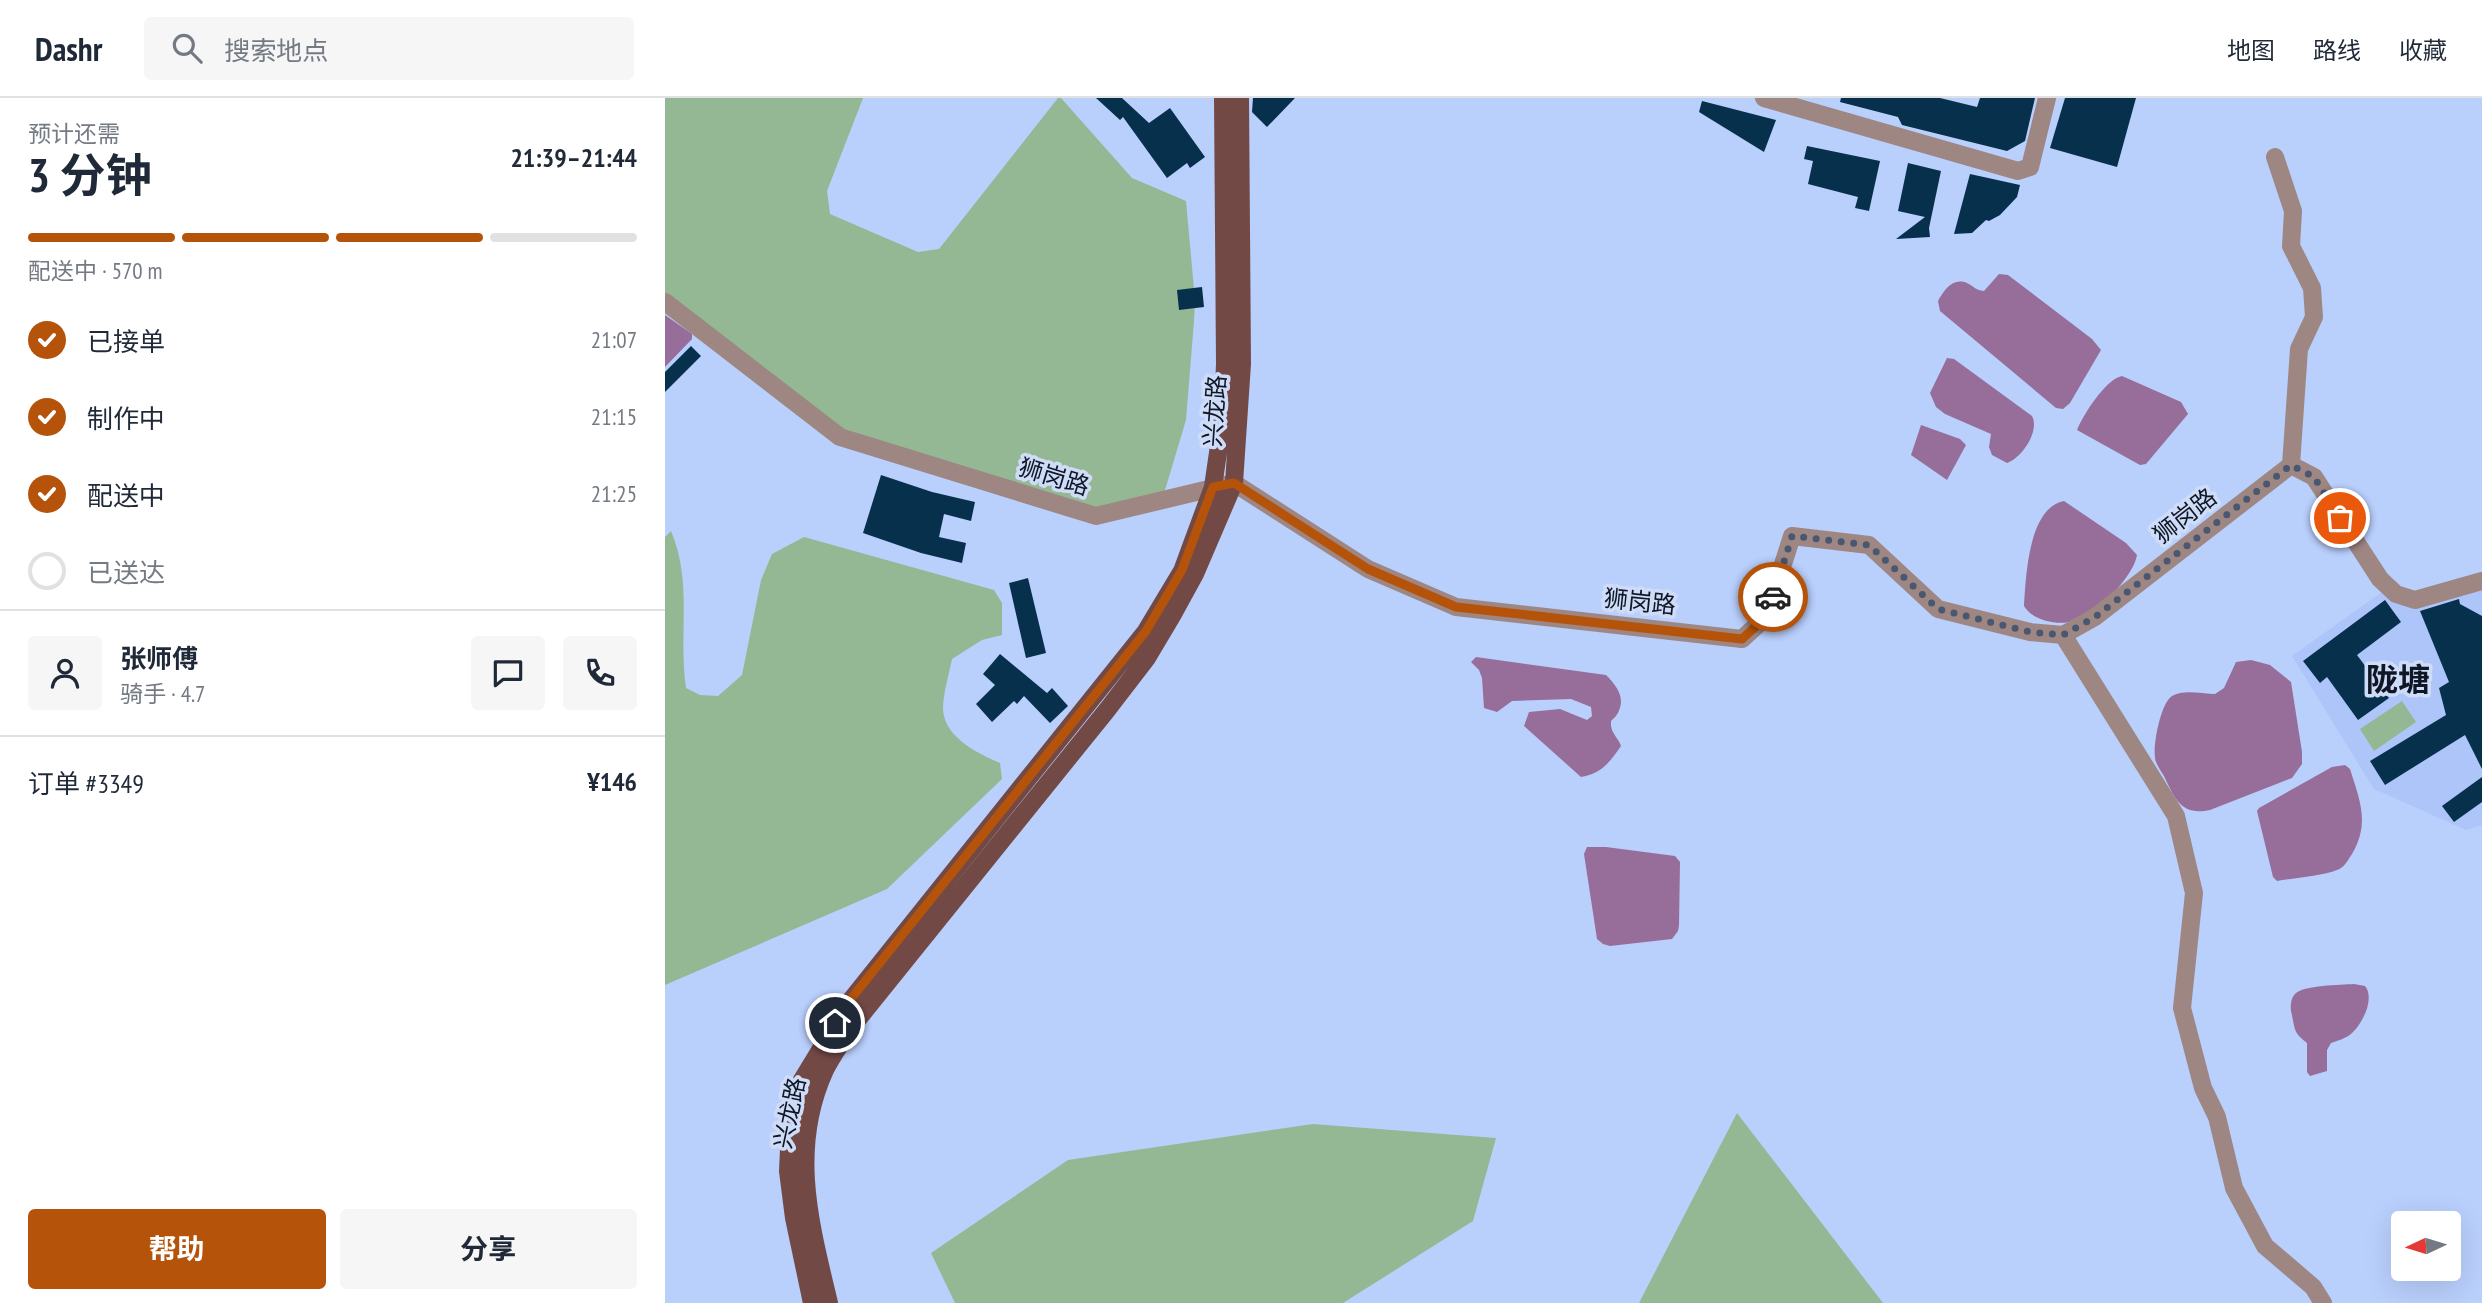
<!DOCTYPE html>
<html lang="zh">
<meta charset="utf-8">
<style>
body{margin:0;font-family:"PT Sans Narrow","Noto Sans SC",sans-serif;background:#f6f6f7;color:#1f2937;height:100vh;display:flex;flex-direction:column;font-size:26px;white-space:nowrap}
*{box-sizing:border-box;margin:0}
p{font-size:23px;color:#747a83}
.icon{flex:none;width:38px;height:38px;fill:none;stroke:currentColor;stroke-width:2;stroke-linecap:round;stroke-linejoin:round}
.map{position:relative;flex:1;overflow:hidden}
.drawer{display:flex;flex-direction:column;background:#fff;width:665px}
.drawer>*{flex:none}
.needle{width:46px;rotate:266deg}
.tools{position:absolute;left:1726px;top:1113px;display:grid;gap:14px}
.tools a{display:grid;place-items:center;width:70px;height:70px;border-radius:7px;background:#fff;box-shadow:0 7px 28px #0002;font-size:35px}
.pin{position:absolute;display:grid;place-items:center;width:60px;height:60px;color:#fff;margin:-30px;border:4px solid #fff;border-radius:50%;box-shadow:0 2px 7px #0007}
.courier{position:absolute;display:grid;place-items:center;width:70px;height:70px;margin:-35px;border:5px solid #b45309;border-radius:50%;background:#fff;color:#222;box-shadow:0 2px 9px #0007}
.overview em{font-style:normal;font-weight:700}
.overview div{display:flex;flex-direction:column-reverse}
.overview{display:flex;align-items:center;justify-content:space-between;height:119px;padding:0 28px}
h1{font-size:46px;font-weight:700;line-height:52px}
.bar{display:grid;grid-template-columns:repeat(4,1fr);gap:10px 7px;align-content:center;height:84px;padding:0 28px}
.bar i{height:9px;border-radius:5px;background:#e0e1e3}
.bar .on{background:#b45309}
.bar p{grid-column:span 4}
.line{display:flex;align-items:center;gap:18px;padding:0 28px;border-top:2px solid #e0e1e3}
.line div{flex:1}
.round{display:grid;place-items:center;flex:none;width:74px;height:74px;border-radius:7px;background:#f6f6f7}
ol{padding:0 28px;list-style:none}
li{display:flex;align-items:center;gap:21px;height:77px}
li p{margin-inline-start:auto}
li .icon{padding:7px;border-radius:50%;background:#b45309;color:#fff;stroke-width:4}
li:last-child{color:#747a83}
li i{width:38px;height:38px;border:4px solid #e0e1e3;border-radius:50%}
.cta{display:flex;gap:14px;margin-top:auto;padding:14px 28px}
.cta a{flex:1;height:80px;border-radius:7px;background:#b45309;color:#fff;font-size:28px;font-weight:700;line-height:80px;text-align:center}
.cta a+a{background:#f6f6f7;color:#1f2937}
header{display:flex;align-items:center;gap:42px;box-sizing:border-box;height:98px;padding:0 35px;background:#fff;border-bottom:2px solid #e0e1e3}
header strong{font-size:33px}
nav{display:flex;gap:38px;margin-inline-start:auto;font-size:24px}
.search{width:490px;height:63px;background:#f6f6f7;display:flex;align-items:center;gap:18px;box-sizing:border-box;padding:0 24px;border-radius:7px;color:#747a83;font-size:26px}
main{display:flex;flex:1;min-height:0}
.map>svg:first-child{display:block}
.built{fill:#adc5f9}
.green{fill:#94b893}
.water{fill:#976d9a}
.building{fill:#07304d}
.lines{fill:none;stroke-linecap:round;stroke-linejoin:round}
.minor{stroke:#9e8683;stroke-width:18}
.major{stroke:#734946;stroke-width:18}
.done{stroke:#4a5771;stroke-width:7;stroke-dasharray:0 12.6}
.route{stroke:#b45309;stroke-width:9}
.labels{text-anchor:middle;stroke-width:7;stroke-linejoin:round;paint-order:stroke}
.street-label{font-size:24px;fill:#0f1726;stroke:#cedcf7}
.district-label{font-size:32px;font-weight:bold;fill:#0f1726;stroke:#cedcf7}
</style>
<header>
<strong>Dashr</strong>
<div class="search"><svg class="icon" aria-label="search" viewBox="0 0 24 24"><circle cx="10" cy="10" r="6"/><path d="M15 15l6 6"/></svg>搜索地点</div>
<nav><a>地图</a><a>路线</a><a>收藏</a></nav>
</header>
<main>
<section class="drawer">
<div class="overview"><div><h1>3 分钟</h1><p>预计还需</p></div><em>21:39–21:44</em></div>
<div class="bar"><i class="on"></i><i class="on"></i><i class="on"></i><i></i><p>配送中 · 570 m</p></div>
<ol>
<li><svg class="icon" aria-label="check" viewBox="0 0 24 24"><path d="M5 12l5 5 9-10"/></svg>已接单<p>21:07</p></li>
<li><svg class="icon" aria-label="check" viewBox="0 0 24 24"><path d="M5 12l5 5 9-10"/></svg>制作中<p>21:15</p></li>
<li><svg class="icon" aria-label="check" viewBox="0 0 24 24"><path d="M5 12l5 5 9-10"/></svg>配送中<p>21:25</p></li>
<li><i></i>已送达</li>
</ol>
<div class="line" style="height:126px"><a class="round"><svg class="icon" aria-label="person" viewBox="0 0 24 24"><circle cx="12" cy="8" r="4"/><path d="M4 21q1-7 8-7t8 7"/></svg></a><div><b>张师傅</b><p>骑手 · 4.7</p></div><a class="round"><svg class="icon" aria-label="chat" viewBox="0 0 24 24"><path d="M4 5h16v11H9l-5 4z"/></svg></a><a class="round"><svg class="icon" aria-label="phone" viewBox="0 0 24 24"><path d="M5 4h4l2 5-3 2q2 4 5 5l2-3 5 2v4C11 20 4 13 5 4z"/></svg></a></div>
<div class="line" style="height:91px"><div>订单 #3349</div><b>¥146</b></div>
<div class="cta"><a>帮助</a><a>分享</a></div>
</section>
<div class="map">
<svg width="1817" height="1205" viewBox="0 0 1817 1205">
<rect width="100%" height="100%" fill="#b9cffc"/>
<path class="built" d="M1817 483V727L1801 732 1709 691 1627 558 1724 489 1731 496Z"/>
<path class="green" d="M0 0H198L162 93 165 116 253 154 274 151 393 0H396L467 80 521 103 530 202 529 223 521 322 497 402 431 418 175 339 0 204Z
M6 433C28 485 13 536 21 590L35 597 53 598 77 577 96 482 107 456 139 439 329 492 337 505V537L317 542 287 561C284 577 278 595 278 611 279 639 312 655 335 665L337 681 222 791 0 887V439Z
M1737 603 1751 624 1709 653 1695 631Z
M1072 1015 1218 1205H974Z
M648 1026 831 1040 808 1123 678 1205H290L266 1155 403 1062Z"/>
<path class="water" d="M1334 176 1343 177 1427 241 1436 252 1405 305 1398 311 1391 310 1275 213 1273 203C1279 192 1288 179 1302 185 1310 189 1310 192 1319 193Z
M0 217 27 236V241L0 269Z
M1282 260 1289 261 1367 318C1375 333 1357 360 1342 365L1327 357 1324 349 1326 336 1280 316 1271 309 1265 295Z
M1457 278 1516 304 1523 316 1481 366 1475 367 1412 332C1418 317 1441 281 1457 278Z
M1256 327 1295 341 1301 347 1282 382 1246 357Z
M1399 403 1461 445 1472 457C1468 480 1431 516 1409 523 1392 528 1367 522 1359 508 1361 479 1363 410 1399 403Z
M811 559 941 577C953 589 962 602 951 618 946 624 946 620 946 628 947 636 954 641 956 648 944 665 937 675 916 679L859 628 864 614 895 611 922 622 927 618 926 609 906 601 847 603 832 614 819 610 817 580 814 572 806 564Z
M1586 562 1605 567 1626 584 1637 654V666L1627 680 1545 712C1516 718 1510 701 1499 678 1496 673 1490 665 1490 659 1488 645 1496 605 1507 598 1519 591 1537 596 1550 596L1559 590 1571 564Z
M1680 667 1685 671C1695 703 1705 725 1687 756 1683 762 1679 770 1672 772 1658 778 1628 780 1612 783L1608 779 1592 713 1594 710 1667 669Z
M922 749H941L1010 758 1015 764 1014 827 1013 833 1007 841 945 848 938 846 932 841 919 756Z
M1689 886 1700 888C1710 900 1698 925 1687 935 1682 940 1672 943 1666 945L1662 952V973L1645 978 1642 974V945C1630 935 1630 934 1627 917 1625 911 1625 901 1630 896 1638 887 1676 887 1689 886Z"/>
<path class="building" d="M431 0H457L484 25 505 10 540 59 525 70 522 65 502 80 458 19 455 22Z
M588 0H630L602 29 587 14Z
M1176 0H1275L1312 9 1315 0H1370L1360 43 1342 53 1237 27 1233 19 1175 4Z
M1400 0H1471L1452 69 1385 50Z
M1037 3 1111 22 1099 54 1034 14Z
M1142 48 1215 63 1204 113 1190 110 1193 99 1143 86 1148 63 1139 61Z
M1243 65 1276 73 1264 130 1265 139 1231 141 1260 119 1233 113Z
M1305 76 1355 87 1352 99 1335 117 1324 123 1321 122 1307 135 1289 136Z
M537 189 539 209 514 212 512 192Z
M26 248 36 258 0 294V274Z
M216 377 267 394 310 404 306 423 279 416 274 439 301 445 297 465 256 455 198 435Z
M363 480 381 555 361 560 344 485Z
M1794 501 1795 506 1817 518V671L1800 637 1720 687 1705 663 1781 617 1774 590 1784 584 1755 513Z
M1720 502 1736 524 1692 557 1724 600 1693 622 1662 579 1655 585 1638 563Z
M335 556 382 595 387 590 403 608 385 625 359 598 352 606 349 603 327 624 311 606 330 587 318 576Z
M1817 679V704L1789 724 1777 708Z"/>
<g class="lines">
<path class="minor" d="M1099 0 1353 73 1365 69 1382 0
M1610 59 1628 113 1626 148 1647 190 1649 219 1634 251 1626 367
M0 204 175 339 431 418 569 385 703 471 791 509 1077 541 1101 519 1127 438 1204 447 1273 511 1365 534 1398 537 1430 519 1626 367 1649 379 1715 481 1731 496 1750 502 1817 483
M1398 537 1511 718 1529 795 1517 910 1538 990 1552 1019 1569 1090 1600 1148 1648 1189 1658 1205"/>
<path class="major" d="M147 1205 129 1120 123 1073 125 1031 137 982 185 903 481 533 517 473 548 389 558 320 560 265 558 0
M164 1205C145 1125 124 1051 160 972 168 956 179 941 189 926L442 612 482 560 507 518 530 476 569 385 577 266 575 0"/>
</g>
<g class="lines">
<path class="done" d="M1108 499 1127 438 1204 447 1273 511 1365 534 1398 537 1430 519 1626 367 1649 379 1675 420"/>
<path class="route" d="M170 925 185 902 481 533 517 472 548 389 569 385 703 471 791 509 1077 541 1101 519 1108 499"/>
</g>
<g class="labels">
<g class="street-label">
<text transform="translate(550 313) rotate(-86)" y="8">兴龙路</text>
<text transform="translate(389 379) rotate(17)" y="8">狮岗路</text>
<text transform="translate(1520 418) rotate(-38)" y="8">狮岗路</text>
<text transform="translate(975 504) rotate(6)" y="8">狮岗路</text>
<text transform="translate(125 1015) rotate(-78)" y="8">兴龙路</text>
</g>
<g class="district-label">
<text x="1733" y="593">陇塘</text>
</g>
</g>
</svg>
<div class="tools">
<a><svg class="needle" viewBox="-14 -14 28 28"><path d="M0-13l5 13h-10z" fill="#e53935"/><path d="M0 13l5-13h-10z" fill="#747a83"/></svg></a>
</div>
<div class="pin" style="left:1675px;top:420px;background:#ea580c"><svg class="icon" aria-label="bag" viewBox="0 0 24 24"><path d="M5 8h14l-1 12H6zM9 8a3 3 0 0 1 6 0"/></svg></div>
<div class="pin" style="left:170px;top:925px;background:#1f2937"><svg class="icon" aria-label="home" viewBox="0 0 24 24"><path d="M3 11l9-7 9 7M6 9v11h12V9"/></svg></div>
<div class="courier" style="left:1108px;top:499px"><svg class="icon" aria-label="car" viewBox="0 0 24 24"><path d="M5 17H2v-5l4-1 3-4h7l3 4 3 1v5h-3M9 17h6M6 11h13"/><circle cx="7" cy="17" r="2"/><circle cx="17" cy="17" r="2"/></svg></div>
</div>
</main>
